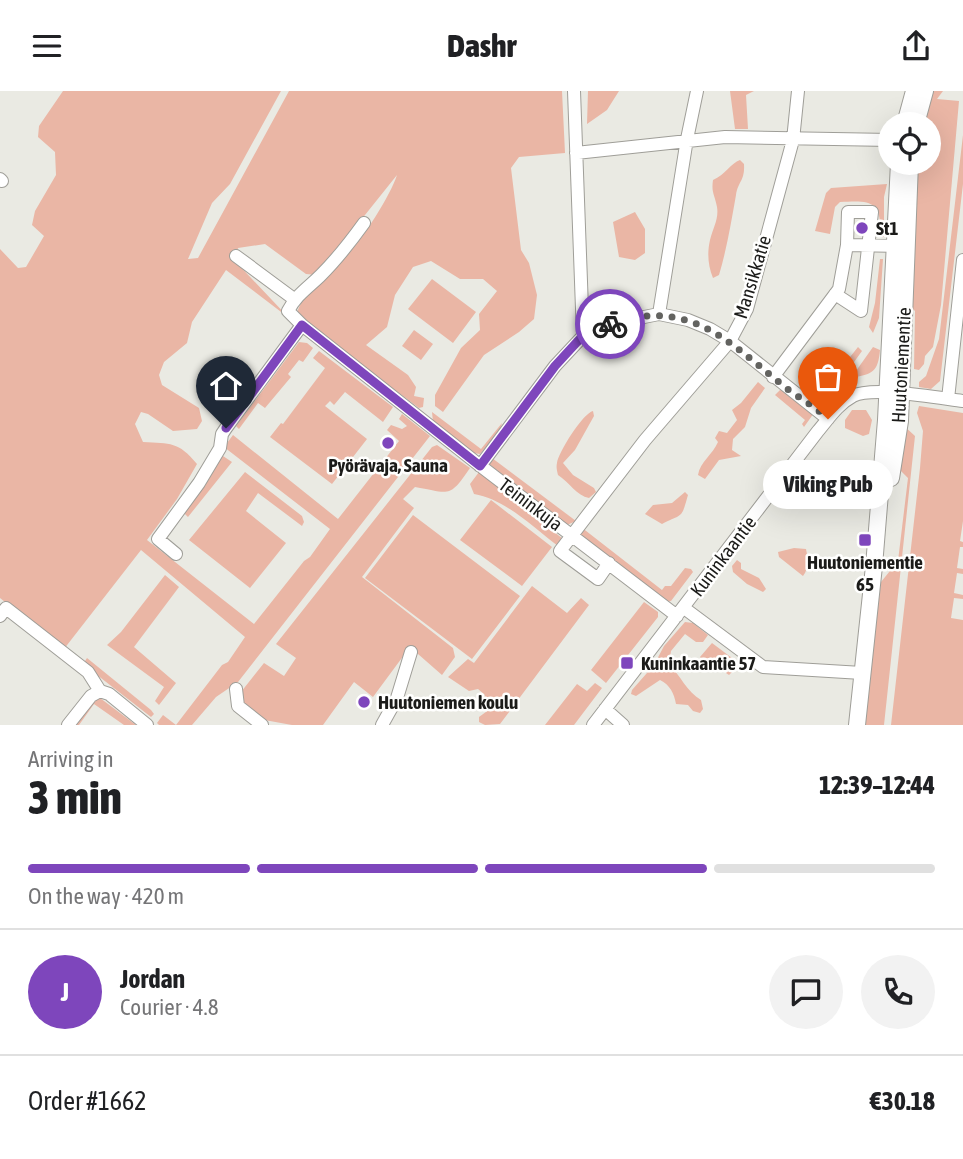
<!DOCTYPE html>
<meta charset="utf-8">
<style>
body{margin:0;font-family:"Asap Condensed",sans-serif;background:#f2f2f2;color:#202124;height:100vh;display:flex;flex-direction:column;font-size:26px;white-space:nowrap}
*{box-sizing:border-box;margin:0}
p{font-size:23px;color:#757577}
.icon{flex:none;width:38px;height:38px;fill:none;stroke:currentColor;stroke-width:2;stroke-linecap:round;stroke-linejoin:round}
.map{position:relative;height:634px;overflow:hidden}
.side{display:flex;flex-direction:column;background:#fff;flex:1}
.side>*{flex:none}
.tools{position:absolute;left:878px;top:21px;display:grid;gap:14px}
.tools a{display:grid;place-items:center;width:63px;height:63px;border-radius:50%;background:#fff;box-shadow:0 7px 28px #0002;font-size:35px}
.pin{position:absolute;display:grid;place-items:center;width:60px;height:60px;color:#fff;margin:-72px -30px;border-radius:50% 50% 50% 0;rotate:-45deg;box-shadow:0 0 7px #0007}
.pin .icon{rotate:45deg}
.courier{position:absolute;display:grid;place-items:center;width:70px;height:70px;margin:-35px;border:5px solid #7e46bc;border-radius:50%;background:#fff;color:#222;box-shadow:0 2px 9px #0007}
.bubble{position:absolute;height:49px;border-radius:24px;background:#fff;box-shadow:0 7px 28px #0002;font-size:23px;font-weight:800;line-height:49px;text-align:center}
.headline em{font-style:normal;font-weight:800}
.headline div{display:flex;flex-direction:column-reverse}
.headline{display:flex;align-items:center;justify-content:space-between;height:119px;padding:0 28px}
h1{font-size:46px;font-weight:800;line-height:52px}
.bar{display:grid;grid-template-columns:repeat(4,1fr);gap:10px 7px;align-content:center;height:84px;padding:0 28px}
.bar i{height:9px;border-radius:5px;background:#e0e0e0}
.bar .on{background:#7e46bc}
.bar p{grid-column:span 4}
.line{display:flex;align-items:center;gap:18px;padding:0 28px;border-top:2px solid #e0e0e0}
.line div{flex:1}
.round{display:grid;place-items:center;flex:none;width:74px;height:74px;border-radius:37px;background:#f2f2f2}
header{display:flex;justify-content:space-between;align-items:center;height:91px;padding:0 28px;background:#fff;font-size:32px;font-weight:800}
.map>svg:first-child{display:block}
.green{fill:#eab6a5}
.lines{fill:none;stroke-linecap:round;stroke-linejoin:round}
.minor-casing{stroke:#9f9e98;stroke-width:14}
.major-casing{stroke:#9f9e98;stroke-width:18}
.minor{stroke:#fff;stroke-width:12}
.major{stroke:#fff;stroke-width:16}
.done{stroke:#636360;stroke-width:7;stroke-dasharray:0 12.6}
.route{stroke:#7e46bc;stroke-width:9}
.poi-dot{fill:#7e46bc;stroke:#fffffe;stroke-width:2.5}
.labels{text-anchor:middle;stroke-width:5;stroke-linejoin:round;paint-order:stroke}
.poi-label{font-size:19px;font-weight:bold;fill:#1b1b19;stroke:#fffffe;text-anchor:start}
.street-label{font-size:19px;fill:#1b1b19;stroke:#fffffe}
</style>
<header><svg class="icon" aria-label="menu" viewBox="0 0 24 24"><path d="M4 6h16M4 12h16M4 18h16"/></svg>Dashr<svg class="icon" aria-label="share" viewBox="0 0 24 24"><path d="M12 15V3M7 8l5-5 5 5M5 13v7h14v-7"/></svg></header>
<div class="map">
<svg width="963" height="634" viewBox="0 0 963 634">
<rect width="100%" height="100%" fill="#eaeae3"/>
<path class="green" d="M63 0H281L230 93 212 112 188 168 198 167 289 0H562L565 62 519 66 511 77 521 159 529 172 537 204 534 228 519 241 484 264 443 321 435 315V304L461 257 480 239 479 223 497 200 483 188H460L431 170 413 176 395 204 387 236 366 254 408 284 416 296 414 305 424 307 423 316 419 317 296 225C302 199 330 182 348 163 364 146 390 105 397 84L317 184 306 183 265 153 238 157 235 170 289 227 226 179 192 231 187 252 164 271 159 284 162 294 199 317 202 330 197 338 173 340 148 323 141 321 135 333 143 351C171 353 178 350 197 373L177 408 147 449 254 533 304 470 310 466 330 438 224 356 233 344 338 428 399 350 387 339 391 334 402 338 407 335 399 328 402 323 430 345 238 591 216 606 192 634H159L157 632 163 624 176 634 222 574 228 571 245 546 141 459 64 558 0 507V158L18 177 26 176 44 145 32 134 35 120 56 84 55 61 38 46 39 35Z
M588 0H619L607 19 587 33Z
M730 0H754L746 4 748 38H735Z
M931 0H943L937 8 959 10 941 214 933 256 925 265 924 273 919 279 914 278 915 220 912 217 915 72H929V33H920Z
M963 44V93L940 290 931 298 919 296V291L926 285 939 248Z
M740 69 744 73C745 90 738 90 736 104 731 132 727 157 719 184L713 187C708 175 707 162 710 149 713 137 719 128 717 116 715 104 711 102 713 89 725 84 731 72 740 69Z
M887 93 884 106V146L880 145C882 110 872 109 840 111L835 116 830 143 815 140 826 102 831 97Z
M635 121 645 138V162L635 169 619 166 613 131Z
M880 168H883L879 227 873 242 869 236 875 212Z
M432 188 476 221 453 252 408 218Z
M414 239 433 253 421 269 402 255Z
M299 251 307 252 313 257 303 271 299 269 288 283 291 286 265 317 258 312 239 338 236 335Z
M858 256 862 260 826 310 819 313 803 300 806 295 819 305Z
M873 256 880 259C878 281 873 283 851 287Z
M319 260 393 316 383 331 345 301 334 314 330 310 325 315 367 348 332 393 270 346 281 332 283 333 325 277 313 267Z
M758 291 765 297 751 317 745 336 733 348 732 359 741 365 719 369 705 388 698 384C700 371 713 363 718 351L715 347 719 340 727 342 737 329 732 319 741 312Z
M780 299 787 301 814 322 804 336 802 333 805 329 775 304Z
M919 315 963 322V430L960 450 963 451V456H960L957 477 963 478V483L957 482 954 502 963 504V508L954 507 951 527 963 529V634H891L920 377 923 340 917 322Z
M852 319H866L872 329 869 343 863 345 845 337V329Z
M593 320 594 325 575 359 563 372 573 384 594 397 596 401 589 407C577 405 569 391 558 384 557 380 556 376 557 372 558 362 583 322 593 320Z
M432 321 481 358 502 332 500 339 480 363 473 362 433 331Z
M903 334 915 345 884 634H864L881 491 898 470 908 387 897 376Z
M437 354 470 377C449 408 450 402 415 396L403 408 414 417 362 486 453 557 455 566 442 584 418 563 407 560 373 606 354 591 323 634H292L259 628 241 612V601L264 572 284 585 296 567 276 553 432 356Z
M223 365 232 371 188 426 182 420Z
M492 367 576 430 567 434 489 373Z
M245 381 302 425 304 431 302 435 258 402 246 420 286 452 250 497 189 449Z
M479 381 563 448 558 455C533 436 505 408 474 403L470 393Z
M685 401 688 404C681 429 683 422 662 433L645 423 653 414 672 412Z
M491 409 552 456 522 495 460 449Z
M413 424 520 505 472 568 365 487Z
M581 436 662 499 665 495H671L685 477 691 478 693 481 671 510 666 511 580 443Z
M794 457 806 458C808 467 809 478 803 485L779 466 778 461Z
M737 469 741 472V478L759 487 766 498 763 501 747 493 733 481 732 475Z
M165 484 179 496 134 556 176 592 159 614 155 610 164 596 107 554 121 541Z
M532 495 567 522 581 507 589 514 500 633 485 634 479 631V626L490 618 482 610 485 604 478 598 469 600 448 586 468 568 474 572Z
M644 511 658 521V526L606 592 591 579Z
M685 531 693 532 708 544 703 551H696L685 543 671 560 669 573C680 584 687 601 701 609L703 618 700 622 693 620 688 614 676 613C674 602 670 594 660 589L636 605 631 603 632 599 654 574 664 555Z
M712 552 736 570 735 578 729 584 726 582 728 571 717 570 707 573 700 566Z
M87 567 151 619 154 623 151 626 83 573Z
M595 592 602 597 574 634H545L577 593 587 600Z
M100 607 136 634H124L94 613 79 634H72L94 609Z"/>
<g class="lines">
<defs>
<path id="minor" d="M574 0 583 245
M576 62 725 46 891 49
M0 88 2 90
M364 132C351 150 337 168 321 184 309 196 296 204 288 220L302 234 478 373 677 525
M236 165 294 208
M835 203 861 220 872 121H848L847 154
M659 223 687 48 697 0
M773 286 839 198 847 154 903 155
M948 308 963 169
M480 375 555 275 583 245 614 232 659 223 688 229 710 238 730 250 828 328
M176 463 158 448 199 392 220 357 222 343 226 337 302 234
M609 472 598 488 560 460 645 349 730 250 747 218 793 49 798 0
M684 517 763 576 862 582
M0 525 6 517 88 581 100 600
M236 598 238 615 262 634
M100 600 109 603 147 634
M605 618 623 634
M68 634 91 605 100 600
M382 634 397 607 411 561
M593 634 818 340C829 327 838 313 853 305 873 295 939 307 963 310"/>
<path id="major" d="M905 33 914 0
M916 33 925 0
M891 387 900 330 910 72
M857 634 874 475 886 329 899 72"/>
</defs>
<use href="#minor" class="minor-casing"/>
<use href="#major" class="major-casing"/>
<use href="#minor" class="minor"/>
<use href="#major" class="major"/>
</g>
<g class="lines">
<path class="done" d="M610 233C687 207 725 247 780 292 795 305 814 314 828 328"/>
<path class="route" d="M226 337 302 234 480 375 555 275 577 251 583 245 610 233"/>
</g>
<g class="poi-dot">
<circle cx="862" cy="137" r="7"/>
<circle cx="388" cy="352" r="7"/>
<rect x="858" y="442" width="14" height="14" rx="3.5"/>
<rect x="620" y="565" width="14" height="14" rx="3.5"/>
<circle cx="364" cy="611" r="7"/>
</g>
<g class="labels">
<g class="poi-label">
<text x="876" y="144">St1</text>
<text x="388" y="381" text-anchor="middle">Pyörävaja, Sauna</text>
<text x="865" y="478" text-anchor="middle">Huutoniementie<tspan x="865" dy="22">65</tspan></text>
<text x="641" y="579">Kuninkaantie 57</text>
<text x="378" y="618">Huutoniemen koulu</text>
</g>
<g class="street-label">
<text transform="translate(752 186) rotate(-73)" y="7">Mansikkatie</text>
<text transform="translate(901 274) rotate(-87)" y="7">Huutoniementie</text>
<text transform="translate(531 413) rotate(37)" y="7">Teininkuja</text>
<text transform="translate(723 465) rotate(-53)" y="7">Kuninkaantie</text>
</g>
</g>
</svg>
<div class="tools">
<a><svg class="icon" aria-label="locate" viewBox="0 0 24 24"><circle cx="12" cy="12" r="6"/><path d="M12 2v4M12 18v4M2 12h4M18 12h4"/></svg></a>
</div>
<div class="pin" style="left:828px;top:328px;background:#ea580c"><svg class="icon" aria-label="bag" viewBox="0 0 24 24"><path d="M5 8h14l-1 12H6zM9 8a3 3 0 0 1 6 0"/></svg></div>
<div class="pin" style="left:226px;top:337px;background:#1f2937"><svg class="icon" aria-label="home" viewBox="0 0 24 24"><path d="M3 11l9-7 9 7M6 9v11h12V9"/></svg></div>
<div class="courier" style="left:610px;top:233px"><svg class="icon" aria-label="bike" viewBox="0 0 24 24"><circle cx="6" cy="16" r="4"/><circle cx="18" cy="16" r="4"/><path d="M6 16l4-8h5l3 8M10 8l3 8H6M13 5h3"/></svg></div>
<div class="bubble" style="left:763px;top:369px;width:130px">Viking Pub</div>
</div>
<section class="side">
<div class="headline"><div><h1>3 min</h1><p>Arriving in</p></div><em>12:39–12:44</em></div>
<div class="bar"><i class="on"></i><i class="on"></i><i class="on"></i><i></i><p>On the way · 420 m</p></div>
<div class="line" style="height:126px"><b class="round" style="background:#7e46bc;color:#fff">J</b><div><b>Jordan</b><p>Courier · 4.8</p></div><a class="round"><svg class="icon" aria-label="chat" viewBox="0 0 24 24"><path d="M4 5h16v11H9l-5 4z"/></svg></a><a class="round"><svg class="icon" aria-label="phone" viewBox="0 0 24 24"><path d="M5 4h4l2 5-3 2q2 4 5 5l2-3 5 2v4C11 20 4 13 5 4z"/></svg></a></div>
<div class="line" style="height:91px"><div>Order #1662</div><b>€30.18</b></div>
</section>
